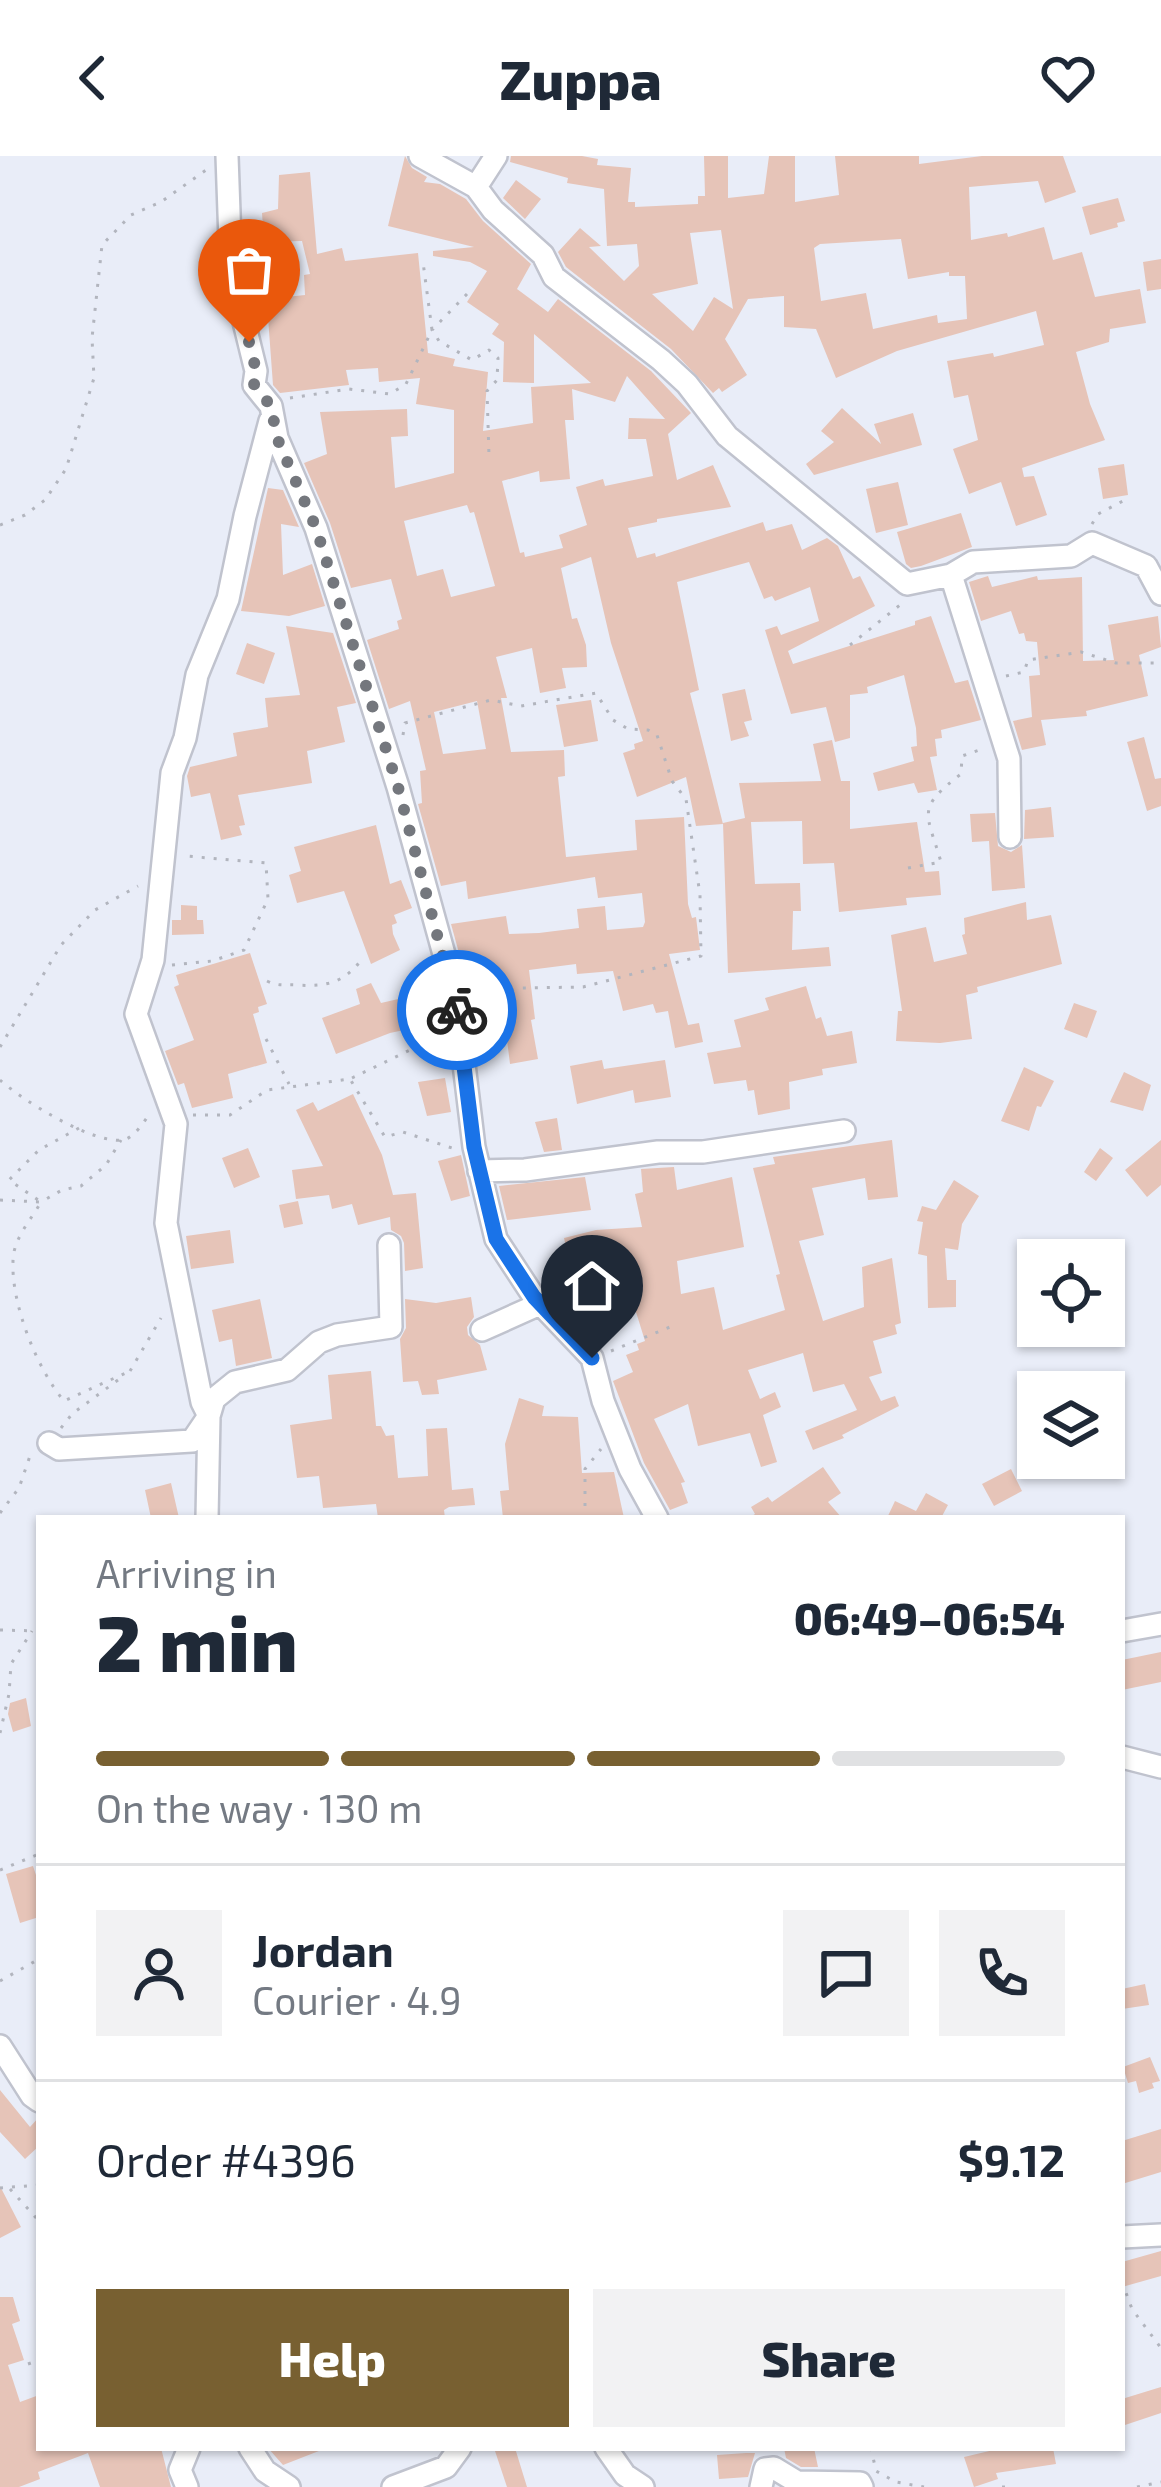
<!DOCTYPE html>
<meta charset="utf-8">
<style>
body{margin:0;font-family:"Exo 2",sans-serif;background:#f2f2f3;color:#1f2937;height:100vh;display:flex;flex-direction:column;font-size:45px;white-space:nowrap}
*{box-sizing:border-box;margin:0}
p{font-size:39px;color:#747a83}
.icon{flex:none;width:66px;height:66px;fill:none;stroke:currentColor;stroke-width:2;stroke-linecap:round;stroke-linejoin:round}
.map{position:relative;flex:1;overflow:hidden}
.drawer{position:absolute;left:36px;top:1359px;width:1089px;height:936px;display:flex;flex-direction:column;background:#fff;border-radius:0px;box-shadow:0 3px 9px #0004}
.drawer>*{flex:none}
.controls{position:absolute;left:1017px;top:1083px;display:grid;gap:24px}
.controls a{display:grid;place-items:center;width:108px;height:108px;border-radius:0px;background:#fff;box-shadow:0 3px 9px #0004;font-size:60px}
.pin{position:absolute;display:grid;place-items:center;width:102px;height:102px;color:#fff;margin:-123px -51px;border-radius:50% 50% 50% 0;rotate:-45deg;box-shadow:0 0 12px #0007}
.pin .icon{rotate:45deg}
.courier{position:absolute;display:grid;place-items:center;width:120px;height:120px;margin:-60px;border:9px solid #1a73e8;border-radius:50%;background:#fff;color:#222;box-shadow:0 3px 15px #0007}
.headline em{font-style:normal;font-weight:800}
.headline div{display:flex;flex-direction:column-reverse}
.headline{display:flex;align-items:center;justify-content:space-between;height:204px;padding:0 60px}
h1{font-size:78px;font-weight:800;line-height:90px}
.bar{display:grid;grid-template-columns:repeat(4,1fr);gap:18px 12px;align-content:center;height:144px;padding:0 60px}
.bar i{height:15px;border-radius:9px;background:#e0e1e3}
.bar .on{background:#786031}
.bar p{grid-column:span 4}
.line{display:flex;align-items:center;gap:30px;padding:0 60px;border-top:3px solid #e0e1e3}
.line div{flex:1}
.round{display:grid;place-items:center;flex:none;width:126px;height:126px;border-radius:0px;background:#f2f2f3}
.cta{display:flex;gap:24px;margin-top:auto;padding:24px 60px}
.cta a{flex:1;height:138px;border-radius:0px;background:#786031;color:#fff;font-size:48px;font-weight:800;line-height:138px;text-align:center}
.cta a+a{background:#f2f2f3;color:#1f2937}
header{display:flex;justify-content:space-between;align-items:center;height:156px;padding:0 60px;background:#fff;font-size:54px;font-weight:800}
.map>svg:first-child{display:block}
.building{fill:#e6c4b8;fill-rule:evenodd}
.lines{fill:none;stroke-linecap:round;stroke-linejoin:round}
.street-casing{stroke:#c0c3ce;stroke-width:26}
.path{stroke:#b2b5be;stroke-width:3;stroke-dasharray:3 9;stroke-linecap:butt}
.street{stroke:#fff;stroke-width:21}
.done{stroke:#74777d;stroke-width:12;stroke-dasharray:0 21.6}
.route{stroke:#1a73e8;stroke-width:15}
</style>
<header><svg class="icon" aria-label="back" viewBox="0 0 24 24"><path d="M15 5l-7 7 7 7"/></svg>Zuppa<svg class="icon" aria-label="heart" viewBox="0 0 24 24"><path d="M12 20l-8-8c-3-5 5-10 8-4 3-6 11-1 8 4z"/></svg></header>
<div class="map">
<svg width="1161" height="2331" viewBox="0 0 1161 2331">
<rect width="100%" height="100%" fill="#e9edf8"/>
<path class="building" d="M405 0 412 12 427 21 424 26 440 28 466 43 483 65 531 108 517 133 548 156 558 143 651 215 691 257 668 278 677 324 713 309 731 351 657 363V366L628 372 637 402 655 397 656 401 763 366 766 375 792 368 802 394 827 382 838 390 853 423 860 420 875 450 788 495 793 508 915 469V465L931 460 955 527 968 524 981 564 941 574 942 582 935 583 937 600 930 601 937 634 918 637 914 627 878 635 873 617 914 605 911 591 917 590 916 572 904 519 867 531 868 537 850 539V582L835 586 826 551 791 558 765 474 777 470 781 479 819 465 810 431 775 445 772 440 764 443 749 406 677 426 699 534 690 537 723 668 696 670 686 621 637 641 623 597 635 593 634 588 643 585 611 487 591 401 561 412 572 463 577 462 586 489 587 511 562 512 566 532 540 537 532 492 496 501 507 542H501L511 596 564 594 565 620 558 621 566 701 637 694 635 664 684 661 688 748 692 762 696 761 700 794 669 798 688 869 699 867 703 886 675 892 668 855 656 857 653 848 623 855 613 815 577 818 576 808 529 814 535 863 531 864 538 903 510 908 499 820 467 826 451 768 506 760 509 778 539 777 579 772 577 753 605 750 607 774 643 771 645 766 642 737 598 742 595 721 468 743 466 725 441 730 418 648 422 647 420 615 426 614 410 545 389 553 367 484 399 473 397 465 402 463 391 423 351 432 330 367 304 307 327 298 320 256 407 253 408 280 391 281 395 332 454 317V254L416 248 420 222 379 226 378 212 346 214 349 229 280 237 273 229 267 148 286 147V141L305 139 304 119 310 118 302 85 264 86 262 57 278 53 279 19 310 16 317 98 342 92 345 105 418 97 428 197 455 203 453 210 488 216 483 275 533 267 531 231 591 227 534 178V227L503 226 504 186 492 178 499 168 467 146 487 115 470 106 433 100V95L474 91 388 70ZM627 220 665 263 629 262 628 283H646L653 320 605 330 603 323 576 331 587 369 559 379 563 392 525 401 524 396 520 397 502 325 539 315 540 326 570 323 565 264H574L572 233 615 246ZM467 349 470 357 474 356 495 430 451 441 443 413 417 420 404 365ZM477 545 486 593 443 598 434 556Z
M511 0H582L598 3 597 9 631 12 628 46H635V51L698 48V40H705L704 0H728V42L764 38 769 0H795V46L839 39 835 0H919V8L982 0H1063L1076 36 1045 47 1038 25 969 31 971 84 1007 77 1008 81 1044 71 1053 104 1082 96 1095 141 1140 133 1146 167 1110 173 1109 186 1076 196 1090 248 1105 284 1022 312 1024 321 1034 320 1047 359 1016 370 1001 326 969 338 953 293 978 284 968 239 954 242 947 205 993 197 994 201 1044 189 1036 155 897 195 836 222 816 173 784 171V140L748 143 725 183 747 219 722 236 719 232 713 237 671 193 566 111 558 96 580 72 601 90 589 91 624 125 639 110 637 88 607 90 604 33 567 27 568 22 510 6ZM721 74 733 153 714 141 693 175 652 138 698 128 690 77ZM901 83 908 123 949 116V120H965L967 163 938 167 937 159 873 173 866 137 821 145 814 92 820 88Z
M516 24 541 43 525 63 503 42Z
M1118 42 1125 65 1117 67 1118 71 1090 79 1082 51Z
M1161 103V133L1147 135 1143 106Z
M842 252 881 288 874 268 913 257 922 289 814 319 806 308 834 286 821 275Z
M1124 308 1128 339 1103 343 1098 312Z
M898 326 908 369 876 377 866 333Z
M268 332 283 334 299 371 281 368 283 419 312 408 325 450 289 460 241 455Z
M961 357 972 391 921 410 911 412 906 408 897 376Z
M988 420 992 431 1037 420 1038 424 1082 421 1083 505 1114 504 1108 469 1158 460 1161 491 1139 499 1148 540 1086 555 1087 560 1041 564 1046 589 1022 594 1013 565 1032 561 1029 520 1040 519 1037 486 1026 485 1024 477 1019 478 1011 455 981 465 969 426Z
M286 470 333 477 356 547 337 551 345 586 307 595 312 627 238 639 245 669 239 670 242 679 221 684 210 637 191 641 187 620 190 611 237 600 233 577 268 571 265 542 300 539Z
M247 487 275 497 264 528 236 518Z
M745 533 752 564 744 566 749 580 731 585 722 538Z
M591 544 598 585 564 591 556 549Z
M1144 581 1155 623 1161 622V650L1147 655 1127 586Z
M832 584 841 625H850V673L917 666 925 716 939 715 941 739 906 742 907 749 839 756 834 707 803 708 802 665 751 666 755 728 800 727 801 755H793L792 794 829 791 831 810 728 817 723 667 745 662 739 627 821 625 813 588Z
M1051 651 1054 681 1024 683 1025 654Z
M995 657 998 690 1011 696 1022 689 1025 732 992 735 989 685 972 686 970 658Z
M376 669 390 728 401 724 412 752 394 759 397 767 392 769 393 778 400 794 371 808 344 735 297 747 289 719 301 715 294 691Z
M1026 746 1027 764 1051 759 1062 808 977 831 978 836 966 839 972 883 940 887 896 885 898 855H902L891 779 926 771 934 806 967 798 962 779 965 778 964 762Z
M181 749 197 750V764H203L204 778 172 779V764H181Z
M250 797 267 848 258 851 259 856 253 858 267 907 228 918 233 942 192 952 184 927 178 929 165 895 194 884 174 831 179 829 176 819Z
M371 827 381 847 433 835 441 866 390 877 336 898 322 862 360 848 356 833Z
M806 830 816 863 821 861 827 880 852 875 857 907 822 913 823 919 789 926 790 953 758 959 754 934 748 935 746 924 714 928 707 897 741 891 734 864 769 854 765 842Z
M1074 847 1097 855 1087 882 1064 873Z
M602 904 604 913 665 904 671 941 635 947 633 934 577 948 570 910Z
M1024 911 1054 925 1041 951 1037 950 1029 975 1001 965Z
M1124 916 1151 929 1143 955 1110 946Z
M445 922 451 956 427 960 418 926Z
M353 938 382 999 393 1039 416 1037 423 1112 405 1115 404 1087 401 1080 391 1074 390 1061 358 1069 352 1048 332 1053 329 1039 296 1043 292 1014 323 1010 296 954 313 946 318 955Z
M557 962 562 994 544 996 535 966Z
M892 984 898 1041 868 1044 865 1022 812 1032 824 1079 799 1085 823 1165 864 1151 862 1111 892 1102 901 1167 895 1169 897 1178 873 1185 882 1217 869 1221 881 1245 895 1240 899 1250 842 1279 844 1282 813 1294 805 1275 857 1254 844 1228 813 1236 803 1197 748 1214 760 1243 775 1236 781 1251 763 1259 777 1306 761 1311 750 1277 698 1290 688 1248 654 1263 685 1326 681 1327 688 1347 670 1354 644 1307 613 1225 633 1216 626 1199 639 1194 637 1188 645 1185 636 1156 625 1160 616 1131 577 1139 564 1082 596 1074 642 1071 635 1038 643 1036 641 1013 674 1011 677 1034 732 1021 744 1091 677 1105 681 1138 714 1131 723 1174 785 1154 776 1119 780 1118 753 1012 775 1008 773 1001Z
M1161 984V1029L1147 1041 1125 1014Z
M248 992 260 1021 234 1032 222 1002Z
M1100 992 1113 1002 1096 1025 1084 1016Z
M461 999 470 1040 451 1045 438 1005Z
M585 1021 591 1054 507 1064 499 1030Z
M954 1024 979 1040 962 1068 958 1094 945 1092 947 1124H956V1151L928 1152 927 1100 918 1098 923 1066 917 1065 922 1050 936 1054Z
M298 1045 303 1068 284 1072 279 1049Z
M230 1074 234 1107 191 1113 186 1080Z
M471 1141 474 1161 467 1171 468 1179 480 1189 487 1214 437 1224 439 1238 422 1239 418 1225 403 1226 400 1183 406 1172 405 1143 436 1147Z
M260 1143 272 1202 236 1210 232 1183 219 1186 212 1154Z
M371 1215 376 1270H381L386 1280 394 1279 398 1322 428 1320 426 1273 447 1272 452 1334 473 1332 475 1349 449 1351 444 1354 445 1362H378L376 1348 323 1352 319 1320 297 1322 290 1269 332 1263 328 1219Z
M519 1242 544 1250 542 1260 578 1261 582 1317 614 1316 624 1362H503L500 1335 509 1334 505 1288Z
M823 1311 841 1337 828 1346 842 1362H749L755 1358 751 1351 768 1341 772 1346Z
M1011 1313 1022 1335 994 1350 982 1328Z
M171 1327 179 1362H151L145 1334Z
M926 1337 948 1349 941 1362H887L895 1345 916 1355Z
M1161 1496V1526L1122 1534V1504Z
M26 1542 31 1570 13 1576 8 1558 10 1547Z
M33 1710 36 1719 39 1718V1761L20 1767 6 1718Z
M1145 1828 1149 1849 1122 1853V1833Z
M1150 1901 1160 1925 1152 1927 1154 1932 1139 1937 1136 1925 1128 1927 1123 1911Z
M0 1934 30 1971 39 1961V1990L25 2003 0 1976Z
M1161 1973V2016L1122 2028V1985Z
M0 2030 21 2071 0 2082Z
M1161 2095V2120L1122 2131V2106Z
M0 2141H13L20 2165 12 2168 24 2204 8 2209 20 2246 39 2239V2292H161L171 2331H100L88 2297 38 2316 40 2323 19 2331H0Z
M1161 2231V2257L1122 2270V2243Z
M268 2292H324V2293L283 2309Z
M494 2292H515L527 2331H507Z
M784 2292H814L818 2311H801L786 2302Z
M1002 2292H1053L1056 2308 996 2317 998 2323 974 2331 964 2301Z
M746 2297H755L748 2321 719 2323 717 2299Z"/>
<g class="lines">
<defs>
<path id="street" d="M227 0 231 113 256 215 254 229 271 250 277 282 316 372 398 631 456 842 474 991 496 1083 534 1141 592 1202 603 1245 630 1313 657 1362
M420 0 476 31 493 54 543 99 554 121 661 204 687 228 727 280 907 428 951 419 973 406 1071 400 1092 387 1146 410 1161 438
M476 31 496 0
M951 419 1009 603 1010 681
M479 1015 525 1014 658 996H703L844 975
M482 1174 540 1148
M49 1287 59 1293 192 1285 209 1260 214 1243 235 1226 287 1214 319 1186 337 1179 391 1171 389 1089
M207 1362 209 1260 202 1246 166 1067 176 968 136 858 153 804 172 617 185 582 197 519 228 443 245 360 270 265
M1122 1475 1161 1468
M1122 1601 1161 1611
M0 1890 32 1940 39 1945
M1122 2081 1161 2079
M250 2292 265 2315 289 2331
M606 2292 625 2319 643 2331
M187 2331 180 2314 189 2292
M393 2331 446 2311 460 2292
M761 2331 765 2313 774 2312 797 2326 860 2327 862 2331"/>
</defs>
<use href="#street" class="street-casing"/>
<path class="path" d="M467 138 432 174 439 185 472 204 489 194 498 202 497 224 487 235 489 300
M290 242 349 233 390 238 406 228 432 174 423 106
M1092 368 1098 358 1123 345
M0 369 25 359 45 344 66 313 94 222 92 182 102 89 131 59 161 46 206 14
M850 489 900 449
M1006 520 1024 516 1028 504 1081 496 1116 507H1161
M403 579 405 567 491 544 521 550 596 537 613 564 628 573 648 574 657 579 672 625 686 643 700 739 701 800 583 831 521 832 478 842
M908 712 941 706C926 655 916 653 961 618L962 600 985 592
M172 809 212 805 244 794 268 743 266 707 186 700
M267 825C279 831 285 828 297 829 326 831 344 827 362 803
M266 883 289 928
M0 891 61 789 95 754 138 730
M352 922 412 893 443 887
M0 924C22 944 92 988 123 984 134 982 144 966 150 957
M193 959H230L267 934 350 923 385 981 403 976 455 993
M79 972 39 994 9 1024 41 1046C31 1064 13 1083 13 1105 11 1148 37 1213 64 1245L130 1215
M0 1044 41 1046 62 1034 81 1030 106 1009 121 984
M611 1195 670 1171
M130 1215 161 1162
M61 1272 72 1258 122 1221
M0 1357 19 1332 31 1297
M585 1362V1313L601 1293
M0 1474 39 1475
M0 1577 9 1538 11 1508 32 1475
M0 1714 39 1698
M0 1825 39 1803
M0 2032 39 2029
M10 2033 39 2065
M1122 2126 1132 2153 1161 2192
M28 2208 39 2204
M871 2292 876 2315 896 2326 924 2331
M1002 2331H1007
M1137 2331 1161 2326"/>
<use href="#street" class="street"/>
</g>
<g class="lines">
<path class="done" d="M249 186 256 214 254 229 271 250 277 282 316 372 398 631 457 854"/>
<path class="route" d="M457 854 474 991 496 1083 534 1141 592 1202"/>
</g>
</svg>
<div class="controls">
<a><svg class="icon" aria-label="locate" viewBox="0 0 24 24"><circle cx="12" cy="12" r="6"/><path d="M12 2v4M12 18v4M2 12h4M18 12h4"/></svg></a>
<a><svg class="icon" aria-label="layers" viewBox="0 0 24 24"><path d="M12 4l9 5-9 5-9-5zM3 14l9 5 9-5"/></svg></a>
</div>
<div class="pin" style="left:249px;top:186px;background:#ea580c"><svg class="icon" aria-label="bag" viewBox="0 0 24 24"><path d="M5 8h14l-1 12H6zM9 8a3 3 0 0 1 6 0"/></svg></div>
<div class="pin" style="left:592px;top:1202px;background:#1f2937"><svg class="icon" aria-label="home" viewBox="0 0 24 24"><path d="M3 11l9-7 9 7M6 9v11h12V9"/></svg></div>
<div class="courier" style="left:457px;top:854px"><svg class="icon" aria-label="bike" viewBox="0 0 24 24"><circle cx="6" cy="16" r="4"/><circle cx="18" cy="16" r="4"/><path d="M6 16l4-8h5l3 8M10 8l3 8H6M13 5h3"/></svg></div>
<section class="drawer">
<div class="headline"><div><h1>2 min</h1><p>Arriving in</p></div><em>06:49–06:54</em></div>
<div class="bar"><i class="on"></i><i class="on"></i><i class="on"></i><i></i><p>On the way · 130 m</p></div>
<div class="line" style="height:216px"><a class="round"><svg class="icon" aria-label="person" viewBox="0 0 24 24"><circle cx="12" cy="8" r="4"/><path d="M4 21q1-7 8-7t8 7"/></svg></a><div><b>Jordan</b><p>Courier · 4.9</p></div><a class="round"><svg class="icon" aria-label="chat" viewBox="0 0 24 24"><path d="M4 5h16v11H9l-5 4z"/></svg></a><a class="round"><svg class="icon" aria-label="phone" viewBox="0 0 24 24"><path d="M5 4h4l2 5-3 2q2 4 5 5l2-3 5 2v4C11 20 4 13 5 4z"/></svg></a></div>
<div class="line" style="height:156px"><div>Order #4396</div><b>$9.12</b></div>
<div class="cta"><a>Help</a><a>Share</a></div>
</section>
</div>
